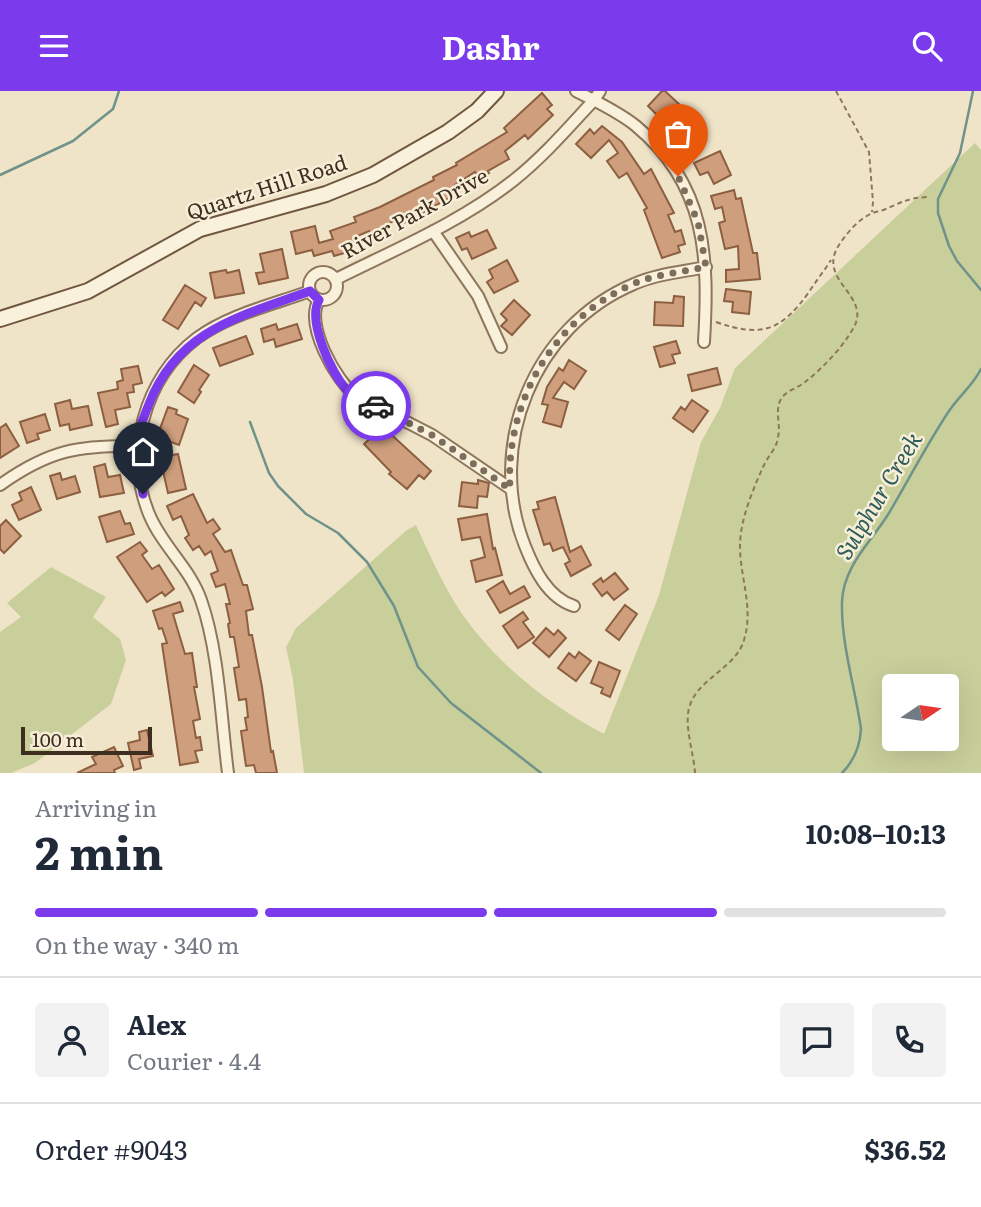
<!DOCTYPE html>
<meta charset="utf-8">
<style>
body{margin:0;font-family:Literata,serif;background:#f2f2f3;color:#1f2937;height:100vh;display:flex;flex-direction:column;font-size:26px;white-space:nowrap}
*{box-sizing:border-box;margin:0}
p{font-size:23px;color:#747a83}
.icon{flex:none;width:38px;height:38px;fill:none;stroke:currentColor;stroke-width:2;stroke-linecap:round;stroke-linejoin:round}
.map{position:relative;height:682px;overflow:hidden}
.side{display:flex;flex-direction:column;background:#fff;flex:1}
.side>*{flex:none}
.needle{width:46px;rotate:77deg}
.controls{position:absolute;left:882px;top:583px;display:grid;gap:14px}
.controls a{display:grid;place-items:center;width:77px;height:77px;border-radius:7px;background:#fff;box-shadow:0 7px 28px #0002;font-size:35px}
.scale{position:absolute;left:21px;bottom:18px;width:131px;box-sizing:border-box;padding-left:7px;border:4px solid #3d2e20;border-top:0;font-size:19px;line-height:24px;white-space:nowrap;color:#3d2e20;-webkit-text-stroke:5px #f7eed8;paint-order:stroke}
.pin{position:absolute;display:grid;place-items:center;width:60px;height:60px;color:#fff;margin:-72px -30px;border-radius:50% 50% 50% 0;rotate:-45deg;box-shadow:0 0 7px #0007}
.pin .icon{rotate:45deg}
.courier{position:absolute;display:grid;place-items:center;width:70px;height:70px;margin:-35px;border:5px solid #7c3aed;border-radius:50%;background:#fff;color:#222;box-shadow:0 2px 9px #0007}
.head em{font-style:normal;font-weight:700}
.head div{display:flex;flex-direction:column-reverse}
.head{display:flex;align-items:center;justify-content:space-between;height:119px;padding:0 35px}
h1{font-size:46px;font-weight:700;line-height:52px}
.bar{display:grid;grid-template-columns:repeat(4,1fr);gap:10px 7px;align-content:center;height:84px;padding:0 35px}
.bar i{height:9px;border-radius:5px;background:#e0e1e3}
.bar .on{background:#7c3aed}
.bar p{grid-column:span 4}
.line{display:flex;align-items:center;gap:18px;padding:0 35px;border-top:2px solid #e0e1e3}
.line div{flex:1}
.round{display:grid;place-items:center;flex:none;width:74px;height:74px;border-radius:7px;background:#f2f2f3}
header{display:flex;justify-content:space-between;align-items:center;height:91px;padding:0 35px;background:#7c3aed;color:#fff;font-size:32px;font-weight:700}
.map>svg:first-child{display:block}
.green{fill:#c9cf9b;fill-rule:evenodd}
.lines{fill:none;stroke-linecap:round;stroke-linejoin:round}
.stream{stroke:#6f938a;stroke-width:2.5}
.building{fill:#cf9f7d;stroke:#8d5f41;stroke-width:2}
.street-casing{stroke:#8d765c;stroke-width:14}
.secondary-casing{stroke:#6f573f;stroke-width:18}
.path{stroke:#8d765c;stroke-width:2;stroke-dasharray:5 3.5;stroke-linecap:butt}
.street{stroke:#faf1dc;stroke-width:10}
.secondary{stroke:#faf1dc;stroke-width:14}
.done{stroke:#7c6e5b;stroke-width:7;stroke-dasharray:0 12.6}
.route{stroke:#7c3aed;stroke-width:9}
.labels{text-anchor:middle;stroke-width:5;stroke-linejoin:round;paint-order:stroke}
.street-label{font-size:21px;fill:#3d2e20;stroke:#f7eed8}
.water-label{font-size:23px;font-style:italic;fill:#2f5d5a;stroke:#f7eed8}
</style>
<header><svg class="icon" aria-label="menu" viewBox="0 0 24 24"><path d="M4 6h16M4 12h16M4 18h16"/></svg>Dashr<svg class="icon" aria-label="search" viewBox="0 0 24 24"><circle cx="10" cy="10" r="6"/><path d="M15 15l6 6"/></svg></header>
<div class="map">
<svg width="981" height="682" viewBox="0 0 981 682">
<rect width="100%" height="100%" fill="#f0e4c8"/>
<path class="green" d="M975 52 981 59V682H304L293 589 286 556 296 537 407 439 416 434C428 460 440 487 455 512 490 568 546 612 604 643L659 504 701 351 720 317 735 277ZM947 595V648H894V595Z
M51 476 106 506 93 526 120 548 126 569 111 613 35 672 11 682H0V541L21 526 7 512Z"/>
<g class="lines">
<path class="stream" d="M973 0 960 62 938 108V122L949 155 957 170 981 199
M0 84 73 50 113 18 119 0
M250 331 269 382 278 395 306 423 338 442 367 471 394 515 418 576 451 612 541 682
M842 682C854 670 860 655 861 638 855 596 841 553 842 511 843 475 872 450 889 422 909 388 927 353 949 320 959 305 973 294 981 278"/>
</g>
<path class="building" d="M662 0H665L681 15 670 28 662 21 658 25 648 15Z
M542 2 552 14 547 18 553 24 528 48 525 44 505 60 509 68 488 80 489 82 479 88 475 81 455 94 458 102 402 133 399 127 382 136 384 141 371 146 369 140 355 146 357 151 346 155 348 161 334 165 332 160 314 165 312 159 296 163 291 141 315 135 319 152 333 148 330 140 356 131 354 126 380 116 434 89 433 86 457 74 456 72 507 41 504 37Z
M602 35 622 51 644 83 651 78 674 122 668 124 675 141 681 139 685 153 678 155 680 161 662 167 644 119 647 117 627 82 619 87 607 70 618 62 609 49 591 67 576 53 590 38 594 43Z
M720 60 731 84 714 93 708 81 700 84 694 72Z
M734 99 736 108 741 107 753 162H757L760 188 726 191V179L739 178 738 155 725 158 719 132 725 130 722 116 715 118 711 105Z
M487 139 496 157 472 168 467 157 462 159 456 147 469 141 471 146Z
M282 158 288 187 259 193 256 182 264 181 260 163Z
M507 169 518 190 494 202 487 191 493 187 489 179Z
M226 179 227 182 239 179 244 202 215 207 210 182Z
M185 194 206 207 201 215 195 211 178 238 163 229Z
M726 198 751 201 749 223 732 221 733 211 724 210Z
M674 205 684 206 683 235 654 234 655 211 673 212Z
M514 209 530 224 512 244 501 235 507 229 501 223Z
M276 233 278 239 297 233 302 248 276 256 274 248 264 251 261 238Z
M246 245 253 263 220 275 213 257Z
M676 250 680 262 672 264 675 272 660 276 654 256Z
M569 269 586 280 574 298 564 291 553 307 568 311 561 336 543 331 548 314 542 313 547 296 559 277 563 280Z
M194 274 209 284 199 299 201 301 194 312 178 301Z
M138 275 142 292 133 294 134 301 127 302 130 316 115 319 118 333 106 336 98 302 118 298 117 291 123 289 121 278Z
M717 277 721 293 692 300 688 284Z
M70 309 72 318 88 315 92 334 70 339 69 333 60 335 55 313Z
M692 309 708 320 693 341 673 327 681 316 685 319Z
M168 316 177 319 176 323 188 328 179 354 157 346Z
M45 323 50 339 37 343 39 348 27 352 20 331Z
M6 333 19 355 0 367V337Z
M383 336 431 380 424 388 419 384 407 398 389 383 391 381 364 353Z
M178 363 186 398 168 402 163 380 159 381 156 367Z
M105 373 108 386 120 384 124 402 100 406 94 376Z
M60 382 62 389 75 385 80 401 57 408 50 385Z
M478 389 489 392 487 406 478 405 477 417 459 415 462 391 478 393Z
M31 396 41 419 19 429 12 414 22 409 19 402Z
M193 403 207 432 213 428 220 438 213 443 225 461 231 459 243 494H247L253 518 246 520 249 544H252L262 596 271 661 273 660 277 682H256L254 674 246 675 241 640 247 639 245 627 248 626 246 608 239 609 236 590 234 577 239 576 234 546H230L228 533 230 532 226 513H230L225 493 216 496 211 483 218 480 211 460 205 464 199 455 193 459 185 447 189 444 181 425 173 429 167 415Z
M555 406 570 461 581 455 591 474 571 485 565 473 570 470 563 456 553 460 550 452 544 454 533 419 539 418 537 411Z
M120 420 125 433 130 432 134 443 107 451 99 426Z
M487 423 493 458 495 457 502 484 476 491 471 470 485 466 482 453 480 446 462 449 458 428Z
M6 429 21 445 4 462 0 458V435Z
M140 451 147 460 142 464 152 478 159 474 174 498 165 505 162 501 147 511 117 466Z
M615 482 628 498 614 509 607 501 602 505 593 493 601 487 603 491Z
M503 490 510 503 524 495 530 506 500 522 487 500Z
M180 511 183 520 173 523 185 563 192 562 197 596H194L200 628 193 630 196 647 200 646 202 659 195 660 198 671 180 674 162 553 167 552 162 537 159 538 153 520Z
M625 514 637 523 619 549 606 539Z
M523 521 528 528 523 531 534 546 518 557 503 535Z
M546 537 554 544 558 539 566 547 549 566 533 552Z
M579 561 591 570 576 590 558 577 569 562 575 567Z
M599 571 620 580 610 606 601 602 603 597 591 592Z
M147 639 153 665 139 668 141 677 134 679 128 652 140 649 139 641Z
M114 656 123 675 114 679 115 682H77L96 673 92 666Z"/>
<g class="lines">
<defs>
<path id="street" d="M576 0C597 11 619 21 636 35 707 94 709 167 704 251
M433 140 478 205 501 256
M309 195a14 14 0 1 1 28 0a14 14 0 1 1-28 0Z
M336 188C396 158 461 131 514 89 544 65 568 37 594 9L600 0
M319 209C304 233 336 290 356 305L432 344 511 398
M0 394C49 359 79 354 137 355
M574 515C548 507 534 478 525 455 485 355 534 235 634 193 656 183 682 181 706 176
M228 682C221 628 219 560 201 509 190 477 162 455 149 423 124 362 144 287 197 247 230 223 272 214 310 200"/>
<path id="secondary" d="M0 228 88 200 200 138 326 103 373 84 448 41 477 20 496 0"/>
</defs>
<use href="#street" class="street-casing"/>
<use href="#secondary" class="secondary-casing"/>
<path class="path" d="M836 0 869 61 873 111 872 121
M716 231C762 247 781 240 809 201 816 190 824 180 831 169
M695 682C694 662 683 633 690 614 699 587 736 577 744 549 754 517 740 487 740 455 740 429 753 398 764 374 768 365 777 357 778 346 781 334 775 321 780 310 785 299 797 298 805 291 823 277 843 256 854 236 871 204 816 189 839 154 846 143 859 127 873 122 876 120 880 121 883 119 902 112 905 107 928 106"/>
<use href="#street" class="street"/>
<use href="#secondary" class="secondary"/>
</g>
<g class="lines">
<path class="done" d="M376 315 432 344 510 398C505 312 553 228 633 193 656 183 682 181 706 176L698 131 678 85"/>
<path class="route" d="M143 403C141 388 137 371 137 355 137 341 144 326 149 313 178 238 242 225 310 200L319 209C307 230 331 281 346 298 354 306 366 310 376 315"/>
</g>
<g class="labels">
<g class="street-label">
<text transform="translate(267 97) rotate(-18)" y="7">Quartz Hill Road</text>
<text transform="translate(415 123) rotate(-29)" y="7">River Park Drive</text>
</g>
<g class="water-label">
<text transform="translate(879 405) rotate(-59)" y="8">Sulphur Creek</text>
</g>
</g>
</svg>
<div class="controls">
<a><svg class="needle" viewBox="-14 -14 28 28"><path d="M0-13l5 13h-10z" fill="#e53935"/><path d="M0 13l5-13h-10z" fill="#747a83"/></svg></a>
</div>
<div class="scale">100 m</div>
<div class="pin" style="left:678px;top:85px;background:#ea580c"><svg class="icon" aria-label="bag" viewBox="0 0 24 24"><path d="M5 8h14l-1 12H6zM9 8a3 3 0 0 1 6 0"/></svg></div>
<div class="pin" style="left:143px;top:403px;background:#1f2937"><svg class="icon" aria-label="home" viewBox="0 0 24 24"><path d="M3 11l9-7 9 7M6 9v11h12V9"/></svg></div>
<div class="courier" style="left:376px;top:315px"><svg class="icon" aria-label="car" viewBox="0 0 24 24"><path d="M5 17H2v-5l4-1 3-4h7l3 4 3 1v5h-3M9 17h6M6 11h13"/><circle cx="7" cy="17" r="2"/><circle cx="17" cy="17" r="2"/></svg></div>
</div>
<section class="side">
<div class="head"><div><h1>2 min</h1><p>Arriving in</p></div><em>10:08–10:13</em></div>
<div class="bar"><i class="on"></i><i class="on"></i><i class="on"></i><i></i><p>On the way · 340 m</p></div>
<div class="line" style="height:126px"><a class="round"><svg class="icon" aria-label="person" viewBox="0 0 24 24"><circle cx="12" cy="8" r="4"/><path d="M4 21q1-7 8-7t8 7"/></svg></a><div><b>Alex</b><p>Courier · 4.4</p></div><a class="round"><svg class="icon" aria-label="chat" viewBox="0 0 24 24"><path d="M4 5h16v11H9l-5 4z"/></svg></a><a class="round"><svg class="icon" aria-label="phone" viewBox="0 0 24 24"><path d="M5 4h4l2 5-3 2q2 4 5 5l2-3 5 2v4C11 20 4 13 5 4z"/></svg></a></div>
<div class="line" style="height:91px"><div>Order #9043</div><b>$36.52</b></div>
</section>
